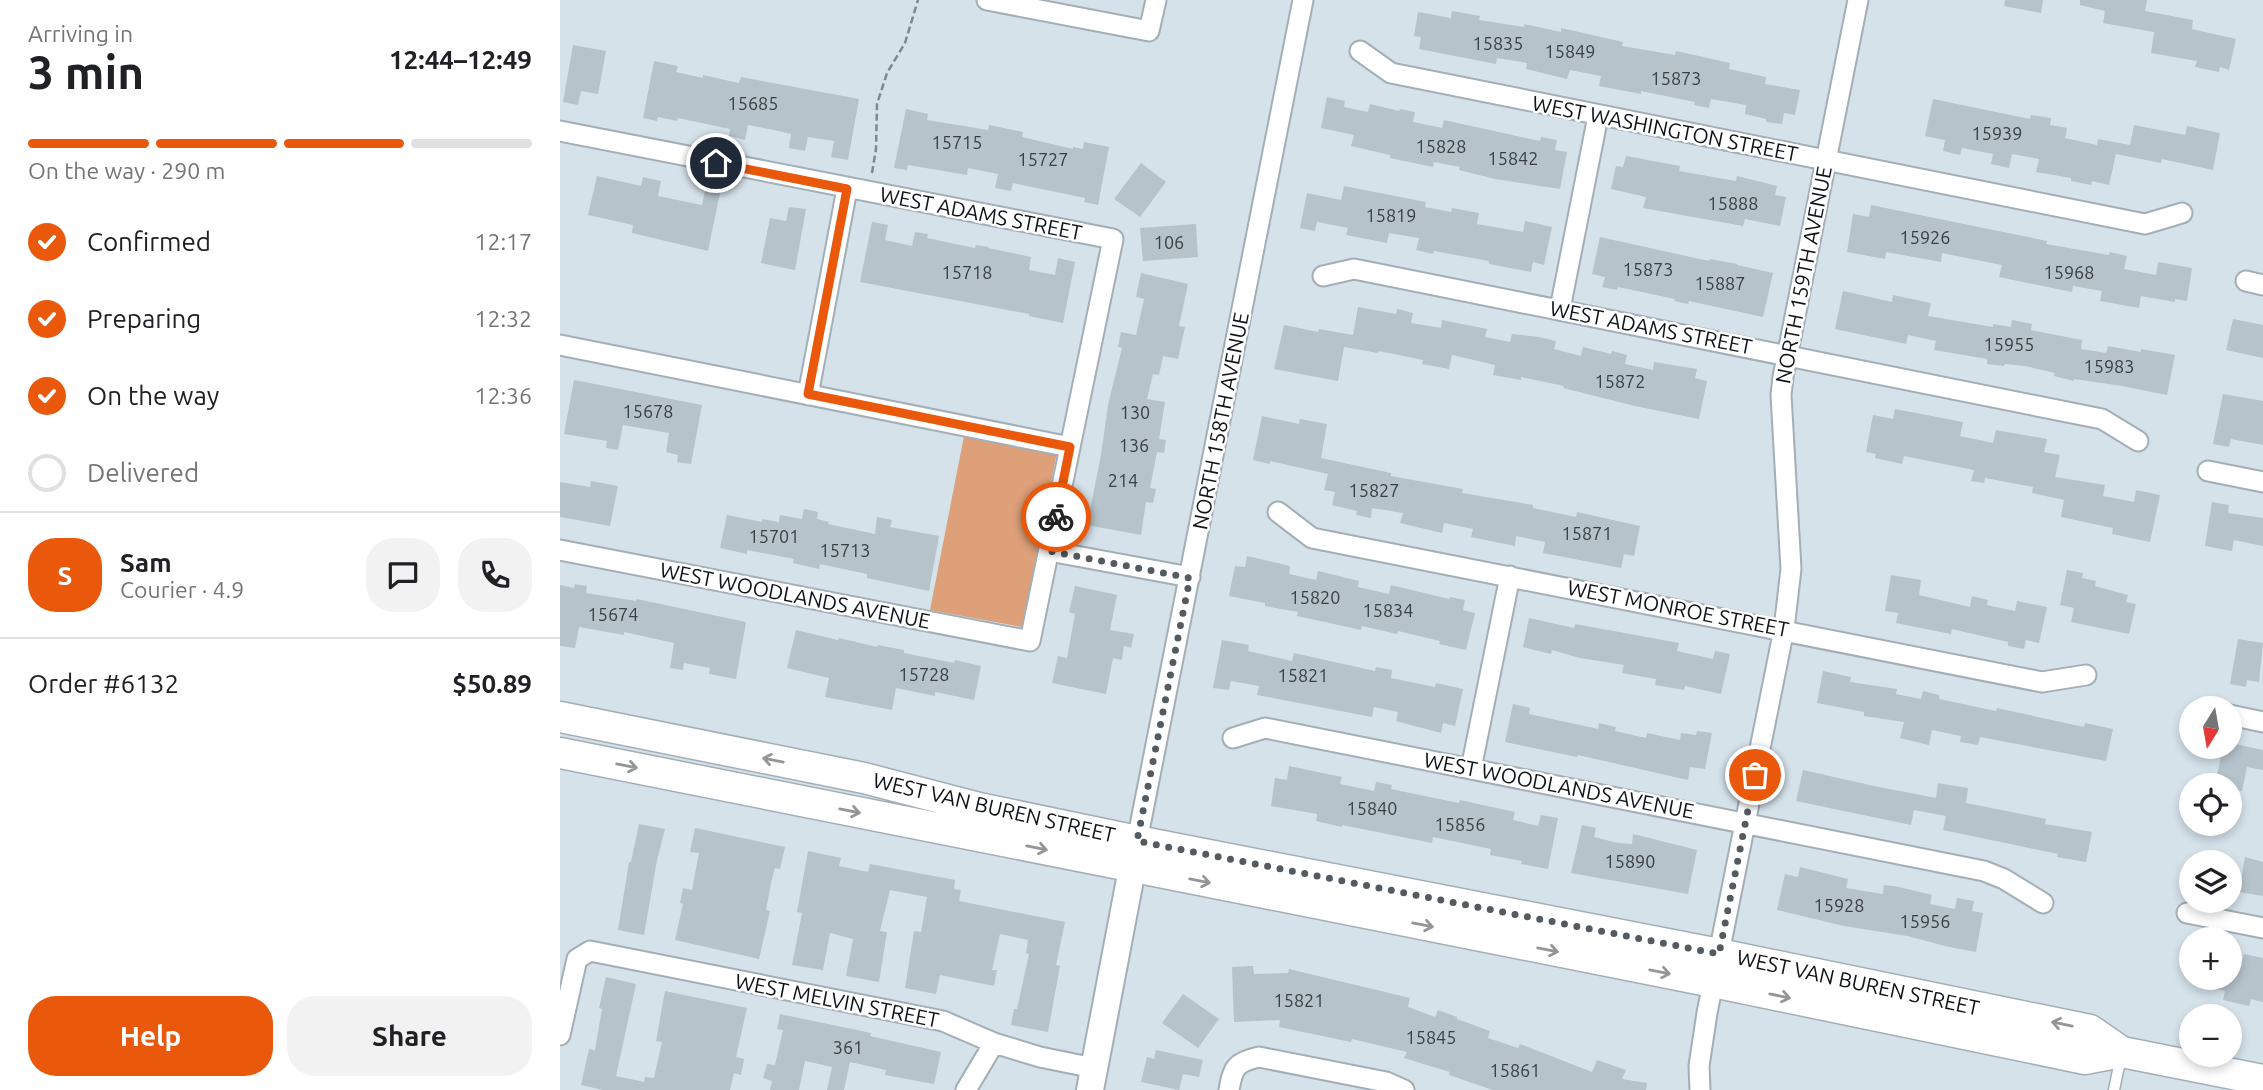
<!DOCTYPE html>
<meta charset="utf-8">
<style>
body{margin:0;font-family:Ubuntu,sans-serif;background:#f2f2f2;color:#202124;height:100vh;display:flex;flex-direction:column;font-size:26px;white-space:nowrap}
*{box-sizing:border-box;margin:0}
p{font-size:23px;color:#757577}
.icon{flex:none;width:38px;height:38px;fill:none;stroke:currentColor;stroke-width:2;stroke-linecap:round;stroke-linejoin:round}
.map{position:relative;flex:1;overflow:hidden}
.details{display:flex;flex-direction:column;background:#fff;width:560px}
.details>*{flex:none}
.needle{width:46px;rotate:191deg}
.controls{position:absolute;left:1619px;top:696px;display:grid;gap:14px}
.controls a{display:grid;place-items:center;width:63px;height:63px;border-radius:50%;background:#fff;box-shadow:0 4px 10px #0003;font-size:35px}
.pin{position:absolute;display:grid;place-items:center;width:60px;height:60px;color:#fff;margin:-30px;border:4px solid #fff;border-radius:50%;box-shadow:0 2px 7px #0007}
.courier{position:absolute;display:grid;place-items:center;width:70px;height:70px;margin:-35px;border:5px solid #ea580c;border-radius:50%;background:#fff;color:#222;box-shadow:0 2px 9px #0007}
.head em{font-style:normal;font-weight:700}
.head div{display:flex;flex-direction:column-reverse}
.head{display:flex;align-items:center;justify-content:space-between;height:119px;padding:0 28px}
h1{font-size:46px;font-weight:700;line-height:52px}
.bar{display:grid;grid-template-columns:repeat(4,1fr);gap:10px 7px;align-content:center;height:84px;padding:0 28px}
.bar i{height:9px;border-radius:5px;background:#e0e0e0}
.bar .active{background:#ea580c}
.bar p{grid-column:span 4}
.line{display:flex;align-items:center;gap:18px;padding:0 28px;border-top:2px solid #e0e0e0}
.line div{flex:1}
.round{display:grid;place-items:center;flex:none;width:74px;height:74px;border-radius:28px;background:#f2f2f2}
ol{padding:0 28px;list-style:none}
li{display:flex;align-items:center;gap:21px;height:77px}
li p{margin-inline-start:auto}
li .icon{padding:7px;border-radius:50%;background:#ea580c;color:#fff;stroke-width:4}
li:last-child{color:#757577}
li i{width:38px;height:38px;border:4px solid #e0e0e0;border-radius:50%}
.cta{display:flex;gap:14px;margin-top:auto;padding:14px 28px}
.cta a{flex:1;height:80px;border-radius:28px;background:#ea580c;color:#fff;font-size:28px;font-weight:700;line-height:80px;text-align:center}
.cta a+a{background:#f2f2f2;color:#202124}
main{display:flex;flex:1;min-height:0}
.map>svg:first-child{display:block}
.green{fill:#dea079}
.building{fill:#b6c3cb}
.lines{fill:none;stroke-linecap:round;stroke-linejoin:round}
.lane-casing{stroke:#a3afb7;stroke-width:13}
.street-casing{stroke:#a3afb7;stroke-width:23}
.secondary-casing{stroke:#a3afb7;stroke-width:30}
.primary-casing{stroke:#a3afb7;stroke-width:33}
.path{stroke:#7f888e;stroke-width:2.5;stroke-dasharray:7 3.5;stroke-linecap:butt}
.lane{stroke:#fff;stroke-width:10}
.street{stroke:#fff;stroke-width:19}
.secondary{stroke:#fff;stroke-width:26}
.primary{stroke:#fff;stroke-width:30}
.oneway{stroke:#939596}
.done{stroke:#545b60;stroke-width:7;stroke-dasharray:0 12.6}
.route{stroke:#ea580c;stroke-width:9}
.labels{text-anchor:middle;stroke-width:5;stroke-linejoin:round;paint-order:stroke}
.number-label{font-size:18px;fill:#393f43}
.street-label{font-size:21px;fill:#0f1316;stroke:#fff}
</style>
<main>
<section class="details">
<div class="head"><div><h1>3 min</h1><p>Arriving in</p></div><em>12:44–12:49</em></div>
<div class="bar"><i class="active"></i><i class="active"></i><i class="active"></i><i></i><p>On the way · 290 m</p></div>
<ol>
<li><svg class="icon" aria-label="check" viewBox="0 0 24 24"><path d="M5 12l5 5 9-10"/></svg>Confirmed<p>12:17</p></li>
<li><svg class="icon" aria-label="check" viewBox="0 0 24 24"><path d="M5 12l5 5 9-10"/></svg>Preparing<p>12:32</p></li>
<li><svg class="icon" aria-label="check" viewBox="0 0 24 24"><path d="M5 12l5 5 9-10"/></svg>On the way<p>12:36</p></li>
<li><i></i>Delivered</li>
</ol>
<div class="line" style="height:126px"><b class="round" style="background:#ea580c;color:#fff">S</b><div><b>Sam</b><p>Courier · 4.9</p></div><a class="round"><svg class="icon" aria-label="chat" viewBox="0 0 24 24"><path d="M4 5h16v11H9l-5 4z"/></svg></a><a class="round"><svg class="icon" aria-label="phone" viewBox="0 0 24 24"><path d="M5 4h4l2 5-3 2q2 4 5 5l2-3 5 2v4C11 20 4 13 5 4z"/></svg></a></div>
<div class="line" style="height:91px"><div>Order #6132</div><b>$50.89</b></div>
<div class="cta"><a>Help</a><a>Share</a></div>
</section>
<div class="map">
<svg width="1703" height="1090" viewBox="0 0 1703 1090">
<rect width="100%" height="100%" fill="#d5e2ea"/>
<path class="green" d="M404 436 497 452 462 627 370 610Z"/>
<path class="building" d="M1445 0H1483L1481 13 1444 6Z
M1520 0H1587L1585 11 1633 20 1632 29 1676 39 1669 70 1660 67 1659 72 1635 67 1637 61 1591 53 1594 32 1543 23 1545 11 1520 5Z
M892 11 920 16 919 20 964 27V24L1001 32V28L1063 42 1062 46 1115 55 1116 51 1170 63 1169 69 1206 77 1205 84 1240 90 1235 115 1224 113 1222 124 1206 122V119L1185 114 1186 105 1151 99 1149 108 1134 105 1135 102 1081 91V94L1039 86 1041 76 1010 70 1007 79 966 69 967 63 937 58 936 64 859 49 861 37 854 36 858 12 891 18Z
M13 45 46 51 38 94 21 91 18 105 3 102Z
M94 61 118 66 116 72 143 78V75L179 83 181 77 299 99 288 160 271 157 274 141 248 137 245 151 229 148 231 134 214 130 188 125 185 140 169 136 170 129 118 118 117 121 98 117 97 121 83 118Z
M767 97 785 101 784 107 808 112 810 104 839 111 840 109 855 112 853 122 882 128 884 120 980 141 981 137 997 140 995 150 1007 152 1000 189 935 179 899 170 900 167 874 162 873 167 830 158V155L791 146 794 135 761 128Z
M1373 99 1470 119 1471 115 1491 118 1490 125 1507 128 1505 138 1537 145 1538 139 1570 145 1574 125 1625 135 1627 126 1660 133 1653 170 1602 159 1601 163 1556 154 1549 185 1532 181 1531 185 1511 181V178L1476 172 1479 159 1452 154 1449 168 1431 164 1433 154 1402 148 1400 155 1383 151 1385 140 1365 136Z
M346 109 368 114 367 120 428 130 429 125 463 132 462 137 513 149V147L523 149 524 142 549 147 538 205 524 202 525 198 453 183 451 191 435 188 438 174 408 168 407 175 348 165 347 170 334 168Z
M1066 156 1120 166 1119 171 1176 181 1177 176 1217 186 1215 195 1226 197 1220 226 1185 219 1183 226 1083 208 1086 197 1051 189 1056 166 1063 167Z
M581 163 606 182 580 217 554 199Z
M37 176 81 186 83 177 101 181 98 196 142 205 145 190 160 193 148 251 72 233 73 225 28 215Z
M784 186 866 202 865 207 891 212 892 208 919 213 917 224 963 232 965 221 992 227 984 265 973 262 971 272 929 264V261L874 251 873 254 856 250 859 238 829 233 827 243 786 235 788 228 757 222 755 231 740 228 747 193 781 200Z
M1311 205 1487 241 1486 244 1549 255 1550 252 1567 256 1564 269 1596 275 1598 262 1632 268 1627 301 1615 299V302L1581 296 1579 308 1540 301 1542 291 1513 286 1512 292 1439 277 1442 265 1382 253 1381 262 1326 252 1325 259 1287 252 1293 214 1309 217Z
M229 207 246 209 235 270 201 263 210 218 226 221Z
M312 222 328 225 325 240 352 246 355 232 368 234 367 238 400 245 415 248 416 245 429 247 428 248 471 257 469 270 495 275 498 258 515 262 503 323 469 316V314L300 282Z
M636 224 638 257 583 261 580 228Z
M1040 237 1149 261 1150 259 1177 264V265L1213 273 1203 317 1129 301 1128 304 1114 301 1115 299 1058 287 1057 290 1042 287 1045 277 1032 274Z
M581 273 628 284 619 326 625 327 618 359 603 356 599 375 593 374 587 399 605 402 599 439 606 440 604 453 597 452 590 488 596 489 593 503 586 502 581 535 527 525 541 455 548 405 562 348 558 347 561 332 576 335 584 299 576 297Z
M1283 291 1332 302 1333 295 1371 303 1368 316 1433 327V324L1451 327 1452 320 1472 324 1471 330 1522 340 1521 349 1546 353 1548 346 1581 352V349L1615 355 1607 395 1562 386 1514 379V381L1494 376 1495 373 1465 366 1445 364 1444 366 1427 364V359L1374 350 1376 341 1348 335 1346 344 1275 329Z
M798 307 836 314 837 309 853 313 851 323 881 328 882 320 927 329 925 337 950 342 952 334 979 337 996 341 994 349 1021 356 1023 347 1051 354 1052 351 1067 355 1065 364 1093 370 1094 362 1137 369 1135 378 1147 381 1139 419 1075 406 1003 388 1004 386 961 377V380L933 375 935 365 892 355 889 369 862 364 863 360 819 351 818 353 784 347 778 381 714 369 724 325 758 332 759 329 793 335Z
M1673 319 1703 325V358L1666 350Z
M14 380 142 405 131 464 117 462 118 455 106 452 109 433 63 425 58 450 46 448 47 441 4 434Z
M1663 394 1703 401V445L1671 439 1669 447 1653 444Z
M1335 409 1403 422 1400 436 1433 443 1436 430 1487 439 1484 452 1500 455 1495 477 1545 485 1543 496 1574 502 1576 490 1600 495 1590 542 1552 534 1553 528 1501 517 1504 500 1472 493 1473 487 1425 478 1424 483 1411 481 1414 470 1344 456 1342 464 1315 458 1316 454 1306 452 1313 415 1333 419Z
M702 416 739 424 740 419 767 424 761 458 831 473V476L903 489 902 493 973 505V508L1016 517 1017 512 1080 526 1074 556 1064 554 1061 568 983 553 985 542 956 536 955 546 911 537 913 529 884 523 882 533 840 523 843 513 812 508 811 518 796 515 797 511 772 505 775 492 764 490 768 474 710 461V464L693 460Z
M31 481 58 486 50 526 0 517V482L30 487Z
M1652 502 1669 505 1668 513 1703 518V546L1674 540 1672 551 1645 546Z
M244 509 258 512 257 519 269 522 268 524 315 534 317 517 332 520 330 527 379 536 369 591 307 578V574L260 564 259 569 233 563 234 559 187 550V554L160 548 167 515 202 522V519L219 522 220 515 242 519Z
M687 556 730 566 729 574 756 580 758 571 799 581 798 587 829 594 831 585 889 599 890 597 905 600 903 610 915 613 906 650 879 644 880 641 838 631 837 634 802 626 801 630 774 624 737 616 738 612 705 606V603L669 596 675 566 685 567Z
M1507 570 1523 573 1522 578 1536 581 1535 586 1568 595 1566 602 1576 604 1569 634 1511 622 1514 608 1500 605Z
M1331 575 1361 580 1359 595 1410 607 1412 596 1428 600 1427 605 1455 611 1457 601 1487 607 1479 643 1466 640 1464 649 1448 646V642L1392 629 1391 634 1336 623 1338 613 1325 611Z
M15 584 27 586 26 593 76 601 77 599 186 622 176 679 149 674 150 668 124 663 123 670 110 668 114 643 64 632V635L19 627 15 648 0 646V585L14 588Z
M515 586 557 595 550 630 574 634 571 648 564 646 562 660 553 658 546 694 492 683 498 656 507 658 515 614 509 612Z
M969 618 1014 628 1015 624 1119 643 1117 651 1153 659 1155 651 1170 654 1161 694 1125 686 1124 690 1095 685 1096 679 1062 673 1064 665 1020 658 992 650 991 654 963 647Z
M236 630 278 640 279 638 317 647 318 645 344 650V653L394 663 395 660 421 666 414 700 375 692V696L336 688 332 710 265 697 269 678 227 668Z
M1678 639 1703 643 1699 682 1687 680 1686 687 1670 684Z
M662 640 689 645 688 651 732 661 734 653 815 671 816 667 832 670 831 678 875 687 876 683 903 689 895 726 883 723 881 733 836 721 838 712 814 707 812 717 697 695 699 686 671 681 669 690 653 688Z
M1263 671 1291 677 1290 682 1337 689 1336 694 1361 699 1363 691 1379 695V699L1436 711 1437 708 1524 727 1525 723 1553 729 1546 761 1420 737 1418 745 1400 742 1401 736 1372 730 1369 745 1340 738 1344 722 1304 716V712L1257 703Z
M953 704 970 708 969 714 1038 729 1039 723 1056 727 1055 731 1086 738 1087 733 1120 740 1121 733 1136 735 1137 731 1152 733 1145 769 1130 767 1128 780 1018 755 1017 757 945 742Z
M1670 743 1703 750V770L1687 767 1682 791 1670 788V786L1655 785 1663 747H1670Z
M729 766 782 777 780 784 814 791 816 782 832 785 831 789 899 803 900 800 955 812 953 820 978 826 981 815 998 818 988 869 961 864 962 861 930 855 931 849 873 837 872 843 782 825V827L756 821 757 814 711 806 715 778 727 780Z
M1243 770 1314 786 1376 798 1378 783 1408 788 1406 803 1486 819 1485 824 1532 832 1526 862 1497 857 1498 854 1383 830 1386 816 1354 810 1351 825 1236 801Z
M79 824 105 829 97 860 84 935 58 930 69 862H71Z
M1022 825 1036 828 1034 837 1058 843 1072 844 1073 834 1137 850 1128 894 1011 873Z
M135 828 225 847 220 869 215 868 211 883 206 910 210 911 199 959 115 940 123 904 120 903 123 888 132 890 139 853 130 852Z
M248 851 281 858 279 866 308 872 310 864 395 880 394 889 401 890 399 901 505 922 496 965 500 966 488 1032 451 1025 454 1009H457L469 954 466 953 468 940 440 934 432 970H437L434 986 380 975 376 994 345 988 354 931 361 932 367 897 330 890 320 931 327 932 319 982 286 976 293 939 270 933 263 970 232 965 242 913 237 912Z
M1685 857 1703 862V896L1679 892Z
M1240 867 1288 879 1286 888 1323 894 1324 885 1339 887 1372 895 1370 904 1395 909 1397 898 1414 901 1412 911 1423 913 1416 952 1389 947 1347 936 1284 926 1217 910 1225 874 1238 877Z
M1684 954 1703 958V1002L1691 999 1689 1006 1663 1000 1665 991 1632 984 1633 978H1670L1672 963 1681 965Z
M693 966 694 974 728 973 729 969 850 998 848 1007 875 1017 878 1010 897 1017V1019L930 1031 928 1038 958 1048 960 1044 1032 1072 1037 1060 1066 1070 1062 1079 1087 1083 1086 1090H933L889 1075 890 1072 844 1058 847 1052 792 1039 791 1042 719 1027 720 1020 674 1022 672 967Z
M46 977 76 984 56 1076 84 1082 85 1077 94 1078 102 1042 96 1041 105 991 187 1008 176 1057 184 1059 181 1075 174 1073 170 1090H43L21 1085 29 1049 35 1050 42 1009 39 1008Z
M623 994 659 1019 638 1048 602 1023Z
M220 1014 311 1033 310 1036 381 1052 374 1084 325 1075 326 1070 290 1062 284 1090H267L272 1067 245 1061 239 1090H210L212 1081 203 1078 207 1064 215 1065 223 1030 217 1029Z
M596 1050 643 1060 639 1077 623 1074 619 1090 581 1082 587 1057 594 1059Z"/>
<g class="lines">
<defs>
<path id="lane" d="M1554 1090 1561 1056"/>
<path id="street" d="M427 0 589 31 596 0
M800 51 831 73 1585 224 1622 213
M0 131 553 239 470 641 0 550
M763 276 794 269 1542 419 1578 441
M1686 281 1703 285
M1000 309 1038 116
M0 345 510 447
M248 395 287 189
M1648 471 1703 482
M718 512 752 538 1482 682 1526 675
M489 551 630 577
M1670 715 1703 722
M673 738 705 728 1424 871 1444 879 1483 903
M911 769 950 576
M577 841 743 0
M1627 913 1703 928
M0 1035 17 959 30 951 383 1021 434 1043 480 1057 534 1068
M406 1090 434 1043
M669 1090C673 1067 676 1062 699 1057L826 1082 844 1090
M1140 1090 1139 1066 1147 1013 1224 629 1231 569 1221 395 1223 377 1298 0"/>
<path id="secondary" d="M530 1090 576 848"/>
<path id="primary" d="M0 717 304 778 419 808 577 841 1159 954 1530 1030 1562 1052
M0 753 1153 982 1525 1059 1562 1052 1703 1080"/>
</defs>
<use href="#lane" class="lane-casing"/>
<use href="#street" class="street-casing"/>
<use href="#secondary" class="secondary-casing"/>
<use href="#primary" class="primary-casing"/>
<path class="path" d="M312 173 316 149 317 104 327 73 345 43 358 0"/>
<use href="#lane" class="lane"/>
<use href="#street" class="street"/>
<use href="#secondary" class="secondary"/>
<use href="#primary" class="primary"/>
</g>
<defs><path id="oneway-shaft" d="M-6 0H5M1.5-3L5.5 0L1.5 3" fill="none" stroke-width="1.6" stroke-linecap="round" stroke-linejoin="round" transform="scale(1.75)"/></defs>
<g class="oneway">
<use href="#oneway-shaft" transform="translate(213 760) rotate(-169)"/>
<use href="#oneway-shaft" transform="translate(67 766) rotate(11)"/>
<use href="#oneway-shaft" transform="translate(290 811) rotate(11)"/>
<use href="#oneway-shaft" transform="translate(477 848) rotate(11)"/>
<use href="#oneway-shaft" transform="translate(640 881) rotate(11)"/>
<use href="#oneway-shaft" transform="translate(863 925) rotate(11)"/>
<use href="#oneway-shaft" transform="translate(988 950) rotate(11)"/>
<use href="#oneway-shaft" transform="translate(1100 972) rotate(11)"/>
<use href="#oneway-shaft" transform="translate(1220 996) rotate(12)"/>
<use href="#oneway-shaft" transform="translate(1502 1024) rotate(-168)"/>
</g>
<g class="lines">
<path class="done" d="M496 517 489 551 630 578 577 841 1159 954 1195 775"/>
<path class="route" d="M156 163 287 189 248 394 510 447 496 517"/>
</g>
<g class="labels">
<g class="number-label">
<text x="938" y="50">15835</text>
<text x="1010" y="58">15849</text>
<text x="1116" y="85">15873</text>
<text x="193" y="110">15685</text>
<text x="1437" y="140">15939</text>
<text x="397" y="149">15715</text>
<text x="881" y="153">15828</text>
<text x="953" y="165">15842</text>
<text x="483" y="166">15727</text>
<text x="1173" y="210">15888</text>
<text x="831" y="222">15819</text>
<text x="1365" y="244">15926</text>
<text x="609" y="249">106</text>
<text x="1088" y="276">15873</text>
<text x="407" y="279">15718</text>
<text x="1509" y="279">15968</text>
<text x="1160" y="290">15887</text>
<text x="1449" y="351">15955</text>
<text x="1549" y="373">15983</text>
<text x="1060" y="388">15872</text>
<text x="88" y="418">15678</text>
<text x="575" y="419">130</text>
<text x="574" y="452">136</text>
<text x="563" y="487">214</text>
<text x="814" y="497">15827</text>
<text x="1027" y="540">15871</text>
<text x="214" y="543">15701</text>
<text x="285" y="557">15713</text>
<text x="755" y="604">15820</text>
<text x="828" y="617">15834</text>
<text x="53" y="621">15674</text>
<text x="364" y="681">15728</text>
<text x="743" y="682">15821</text>
<text x="812" y="815">15840</text>
<text x="900" y="831">15856</text>
<text x="1070" y="868">15890</text>
<text x="1279" y="912">15928</text>
<text x="1365" y="928">15956</text>
<text x="739" y="1007">15821</text>
<text x="871" y="1044">15845</text>
<text x="288" y="1054">361</text>
<text x="955" y="1077">15861</text>
</g>
<g class="street-label">
<text transform="translate(1105 129) rotate(11)" y="7">WEST WASHINGTON STREET</text>
<text transform="translate(421 214) rotate(11)" y="7">WEST ADAMS STREET</text>
<text transform="translate(1244 275) rotate(-79)" y="7">NORTH 159TH AVENUE</text>
<text transform="translate(1091 328) rotate(11)" y="7">WEST ADAMS STREET</text>
<text transform="translate(661 421) rotate(-79)" y="7">NORTH 158TH AVENUE</text>
<text transform="translate(235 596) rotate(11)" y="7">WEST WOODLANDS AVENUE</text>
<text transform="translate(1118 609) rotate(11)" y="7">WEST MONROE STREET</text>
<text transform="translate(999 786) rotate(11)" y="7">WEST WOODLANDS AVENUE</text>
<text transform="translate(434 808) rotate(13)" y="7">WEST VAN BUREN STREET</text>
<text transform="translate(1298 983) rotate(12)" y="7">WEST VAN BUREN STREET</text>
<text transform="translate(277 1001) rotate(11)" y="7">WEST MELVIN STREET</text>
</g>
</g>
</svg>
<div class="controls">
<a><svg class="needle" viewBox="-14 -14 28 28"><path d="M0-13l5 13h-10z" fill="#e53935"/><path d="M0 13l5-13h-10z" fill="#757577"/></svg></a>
<a><svg class="icon" aria-label="locate" viewBox="0 0 24 24"><circle cx="12" cy="12" r="6"/><path d="M12 2v4M12 18v4M2 12h4M18 12h4"/></svg></a>
<a><svg class="icon" aria-label="layers" viewBox="0 0 24 24"><path d="M12 4l9 5-9 5-9-5zM3 14l9 5 9-5"/></svg></a>
<a>+</a>
<a>−</a>
</div>
<div class="pin" style="left:1195px;top:775px;background:#ea580c"><svg class="icon" aria-label="bag" viewBox="0 0 24 24"><path d="M5 8h14l-1 12H6zM9 8a3 3 0 0 1 6 0"/></svg></div>
<div class="pin" style="left:156px;top:163px;background:#1f2937"><svg class="icon" aria-label="home" viewBox="0 0 24 24"><path d="M3 11l9-7 9 7M6 9v11h12V9"/></svg></div>
<div class="courier" style="left:496px;top:517px"><svg class="icon" aria-label="bike" viewBox="0 0 24 24"><circle cx="6" cy="16" r="4"/><circle cx="18" cy="16" r="4"/><path d="M6 16l4-8h5l3 8M10 8l3 8H6M13 5h3"/></svg></div>
</div>
</main>
